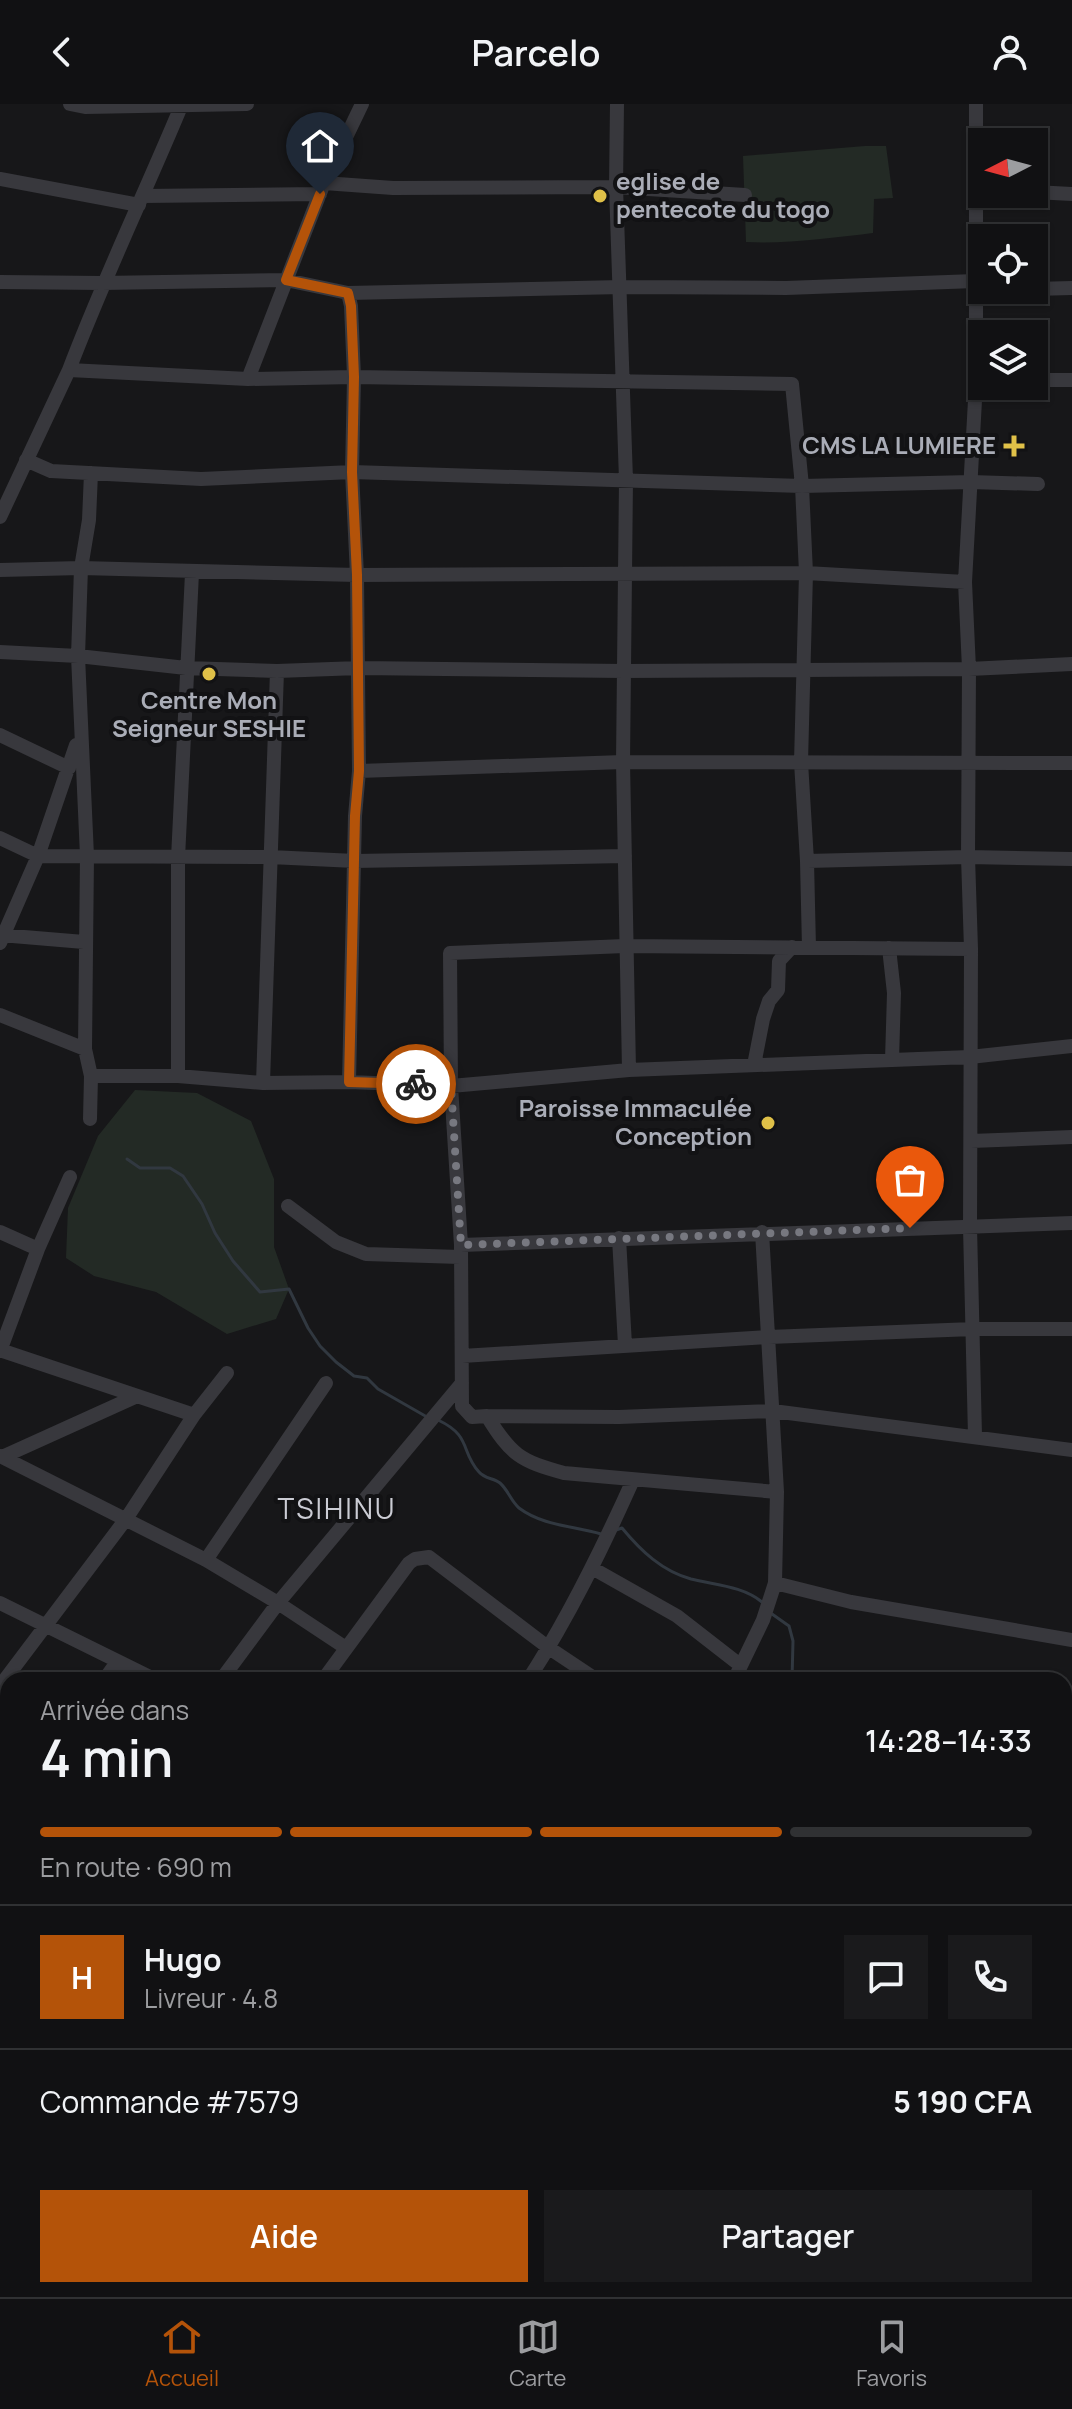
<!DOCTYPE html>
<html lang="fr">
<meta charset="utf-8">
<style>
body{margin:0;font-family:Manrope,sans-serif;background:#1a1a1c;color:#f1f3f6;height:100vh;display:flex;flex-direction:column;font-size:30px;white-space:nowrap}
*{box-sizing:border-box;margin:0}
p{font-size:26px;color:#9c9da0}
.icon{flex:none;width:44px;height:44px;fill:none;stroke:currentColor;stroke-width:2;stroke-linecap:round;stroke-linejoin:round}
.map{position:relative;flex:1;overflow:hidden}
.sheet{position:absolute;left:0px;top:1568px;width:1072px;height:626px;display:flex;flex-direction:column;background:#111113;border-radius:24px 24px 0 0;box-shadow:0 2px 6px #0004,0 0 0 2px #303133}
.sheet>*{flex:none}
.needle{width:52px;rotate:264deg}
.fabs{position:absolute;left:968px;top:24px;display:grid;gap:16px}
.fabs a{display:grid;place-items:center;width:80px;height:80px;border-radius:0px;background:#111113;box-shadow:0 2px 6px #0004,0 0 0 2px #303133;font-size:40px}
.pin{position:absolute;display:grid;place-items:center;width:68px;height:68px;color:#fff;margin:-82px -34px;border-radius:50% 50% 50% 0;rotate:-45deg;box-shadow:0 0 8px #0007}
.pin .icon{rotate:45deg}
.courier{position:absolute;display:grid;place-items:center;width:80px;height:80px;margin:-40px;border:6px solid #b45309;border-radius:50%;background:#fff;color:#222;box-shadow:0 2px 10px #0007}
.overview em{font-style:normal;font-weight:600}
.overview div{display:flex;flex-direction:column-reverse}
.overview{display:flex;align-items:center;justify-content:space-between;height:136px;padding:0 40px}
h1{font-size:52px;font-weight:600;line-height:60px}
.bar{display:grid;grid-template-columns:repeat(4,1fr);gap:12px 8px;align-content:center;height:96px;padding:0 40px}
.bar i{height:10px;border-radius:6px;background:#303133}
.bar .on{background:#b45309}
.bar p{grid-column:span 4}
.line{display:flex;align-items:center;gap:20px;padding:0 40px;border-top:2px solid #303133}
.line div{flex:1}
.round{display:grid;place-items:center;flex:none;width:84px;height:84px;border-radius:0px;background:#1a1a1c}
.primary-button{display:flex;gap:16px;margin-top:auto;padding:16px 40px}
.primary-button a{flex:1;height:92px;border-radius:0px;background:#b45309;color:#fff;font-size:32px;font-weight:600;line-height:92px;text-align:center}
.primary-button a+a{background:#1a1a1c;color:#f1f3f6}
header{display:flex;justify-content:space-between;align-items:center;height:104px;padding:0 40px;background:#111113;font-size:36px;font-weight:600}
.tabs{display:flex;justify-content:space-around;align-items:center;height:112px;border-top:2px solid #303133;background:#111113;font-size:22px;color:#9c9da0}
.tabs a{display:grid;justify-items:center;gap:4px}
.tabs .on{color:#b45309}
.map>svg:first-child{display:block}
.green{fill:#232a25}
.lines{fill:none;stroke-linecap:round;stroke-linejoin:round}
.stream{stroke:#313840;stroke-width:3}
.minor{stroke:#38383d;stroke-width:14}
.done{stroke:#777880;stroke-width:8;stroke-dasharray:0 14.4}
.route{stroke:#b45309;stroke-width:10}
.poi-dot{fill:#dfc048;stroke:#121214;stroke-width:3}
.labels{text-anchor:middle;stroke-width:8;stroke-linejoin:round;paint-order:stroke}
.poi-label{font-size:24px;font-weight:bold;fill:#aaadb7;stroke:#121214;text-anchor:end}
.quarter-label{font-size:28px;letter-spacing:2px;fill:#cbccd4;stroke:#121214}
</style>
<header><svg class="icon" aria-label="back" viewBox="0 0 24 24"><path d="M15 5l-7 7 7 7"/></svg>Parcelo<svg class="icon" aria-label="person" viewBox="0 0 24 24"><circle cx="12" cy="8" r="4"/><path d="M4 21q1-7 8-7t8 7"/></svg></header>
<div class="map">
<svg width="1072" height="2193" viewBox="0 0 1072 2193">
<rect width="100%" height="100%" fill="#171719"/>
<path class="green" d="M865 42H886L893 94 874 95 873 129C831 134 788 140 746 138L743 52Z
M135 986 197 989 251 1017 274 1075V1143L289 1185 276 1215 227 1230 156 1188 94 1172 66 1154 68 1104 98 1032Z"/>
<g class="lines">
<path class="stream" d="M127 1055 140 1064H170L183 1072 202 1100 215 1129 233 1157 260 1188 289 1185 308 1224 320 1242 336 1258 354 1272 367 1274 378 1285 427 1313
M438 1316C472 1332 460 1347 479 1368 485 1375 494 1374 500 1379 508 1386 511 1397 519 1404 543 1422 574 1422 601 1430
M616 1426 622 1424C641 1447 662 1467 691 1475 715 1481 743 1482 762 1498
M772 1510 789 1522 793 1537 792 1576
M1064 1830 1072 1847"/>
<path class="minor" d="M70 0 85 3 247 0
M0 75 139 101
M324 79 393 84 616 83 745 91
M1034 88 1072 90
M143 92 320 90
M0 178 102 179 286 176 348 189 351 202 354 273 352 368 357 471 359 667 355 712 349 978
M1034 185 1072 184
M976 187 999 186
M348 189 622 183 786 184 975 177
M69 266C103 176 145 89 182 0
M248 275 354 273 792 280 802 382 806 469 801 658 807 757 809 844
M1034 276H1072
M26 356 51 367 201 375 352 368 802 382 971 378 1038 380
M0 413 69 266 248 275 324 79 362 0
M0 466 81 464 357 471 806 469 965 478
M0 548 78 552 186 564 277 567 359 564 624 567 969 565 1072 560
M0 631 69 664
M359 667 623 658 1072 659
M0 734 38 752 270 753 355 757 625 752
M807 757 968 753 1072 755
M0 831 84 838
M0 839 38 752 76 641
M889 844 894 889 892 956
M0 911 85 945
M754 961 763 915 769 897 778 886 779 857 792 843
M629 966 970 953 1072 942
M91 972H178L263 979 349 978 451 982 629 966 623 658 626 376 616 83 617 0
M178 972V754L192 469
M263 979 277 567
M90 1015 91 972 85 945 87 752 78 552 81 464 89 416 91 369
M971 1037 1072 1033
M288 1102 336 1138 366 1150 460 1153
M0 1128 38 1145
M762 1128 777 1388 775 1479 851 1498 1072 1536
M619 1134 625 1241
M461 1141 1072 1119
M0 1246 194 1311 126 1415 0 1582
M0 1247 38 1145 70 1073
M462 1252 769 1233 973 1225H1072
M194 1311 227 1269
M487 1312 619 1313 773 1307 1072 1346
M975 1332 970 1123 971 845 968 753 969 565 965 478 976 278V0
M0 1352 206 1456 278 1499 346 1544
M2 1353 137 1292
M777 1388 564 1369C520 1357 511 1351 487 1312L472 1313 462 1302 461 1141 451 982 450 849 625 842 971 845
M206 1456 326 1279
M592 1464 677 1512 740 1561
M0 1499 156 1576
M398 1573 405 1576
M104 1576 117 1558
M221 1576 278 1499 462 1279
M323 1576 409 1459 415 1455 429 1453 549 1544 597 1576
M528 1576C569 1513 602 1445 633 1376
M734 1576 763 1516 775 1479
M1064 1717 1072 1676
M0 1719 8 1708
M1064 1795 1072 1796
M1064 1966 1072 1969
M0 2078 8 2085
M1064 2100H1072
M0 2130 8 2106
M134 2186 142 2193
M312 2186 315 2193
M398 2186 400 2193
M493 2186 496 2193
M588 2186 591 2193
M685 2186 688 2193
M101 2193 102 2186
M713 2193 730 2186"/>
</g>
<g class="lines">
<path class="done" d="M416 980 451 982 461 1141 910 1124"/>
<path class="route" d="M320 90 286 176 348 189 351 202 354 273 352 368 357 471 359 667 355 712 349 978 416 980"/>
</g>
<g class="poi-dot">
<circle cx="600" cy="92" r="8"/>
<path d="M1010 330h8v8h8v8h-8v8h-8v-8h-8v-8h8z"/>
<circle cx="209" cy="570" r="8"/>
<circle cx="768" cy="1019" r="8"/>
</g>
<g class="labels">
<g class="poi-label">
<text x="616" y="86" text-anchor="start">eglise de<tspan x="616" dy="28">pentecote du togo</tspan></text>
<text x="996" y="350">CMS LA LUMIERE</text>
<text x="209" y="605" text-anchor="middle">Centre Mon<tspan x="209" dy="28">Seigneur SESHIE</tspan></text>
<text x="752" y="1013">Paroisse Immaculée<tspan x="752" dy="28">Conception</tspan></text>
</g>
<g class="quarter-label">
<text x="337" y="1415">TSIHINU</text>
</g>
</g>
</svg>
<div class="fabs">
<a><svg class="needle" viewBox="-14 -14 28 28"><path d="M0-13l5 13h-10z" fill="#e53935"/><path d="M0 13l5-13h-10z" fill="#9c9da0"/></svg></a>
<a><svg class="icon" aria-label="locate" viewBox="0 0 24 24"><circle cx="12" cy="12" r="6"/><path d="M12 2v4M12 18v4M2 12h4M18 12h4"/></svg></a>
<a><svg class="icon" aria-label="layers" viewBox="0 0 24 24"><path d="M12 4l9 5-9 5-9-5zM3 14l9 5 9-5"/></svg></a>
</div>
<div class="pin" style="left:910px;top:1124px;background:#ea580c"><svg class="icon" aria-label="bag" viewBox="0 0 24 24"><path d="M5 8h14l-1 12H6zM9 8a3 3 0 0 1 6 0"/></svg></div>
<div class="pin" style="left:320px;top:90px;background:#1f2937"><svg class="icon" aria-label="home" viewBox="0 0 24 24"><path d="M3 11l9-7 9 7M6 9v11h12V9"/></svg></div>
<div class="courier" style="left:416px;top:980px"><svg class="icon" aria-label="bike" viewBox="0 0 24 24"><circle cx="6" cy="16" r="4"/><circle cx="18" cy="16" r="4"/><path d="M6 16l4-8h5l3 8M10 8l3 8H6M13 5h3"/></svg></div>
<section class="sheet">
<div class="overview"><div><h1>4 min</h1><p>Arrivée dans</p></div><em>14:28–14:33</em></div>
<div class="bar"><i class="on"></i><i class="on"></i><i class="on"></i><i></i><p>En route · 690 m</p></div>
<div class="line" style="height:144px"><b class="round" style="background:#b45309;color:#fff">H</b><div><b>Hugo</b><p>Livreur · 4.8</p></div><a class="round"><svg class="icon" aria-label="chat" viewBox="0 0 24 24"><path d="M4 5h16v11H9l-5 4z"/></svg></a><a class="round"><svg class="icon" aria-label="phone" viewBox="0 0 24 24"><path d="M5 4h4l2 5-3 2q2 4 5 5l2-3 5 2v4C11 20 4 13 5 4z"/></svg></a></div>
<div class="line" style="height:104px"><div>Commande #7579</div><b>5 190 CFA</b></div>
<div class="primary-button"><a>Aide</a><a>Partager</a></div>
</section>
</div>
<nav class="tabs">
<a class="on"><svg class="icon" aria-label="home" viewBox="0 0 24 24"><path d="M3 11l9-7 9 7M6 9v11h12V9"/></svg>Accueil</a>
<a><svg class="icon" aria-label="map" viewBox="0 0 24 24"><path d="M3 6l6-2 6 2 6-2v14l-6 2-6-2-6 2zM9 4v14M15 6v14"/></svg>Carte</a>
<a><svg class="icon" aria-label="saved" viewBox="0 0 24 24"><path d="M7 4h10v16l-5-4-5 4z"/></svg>Favoris</a>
</nav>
